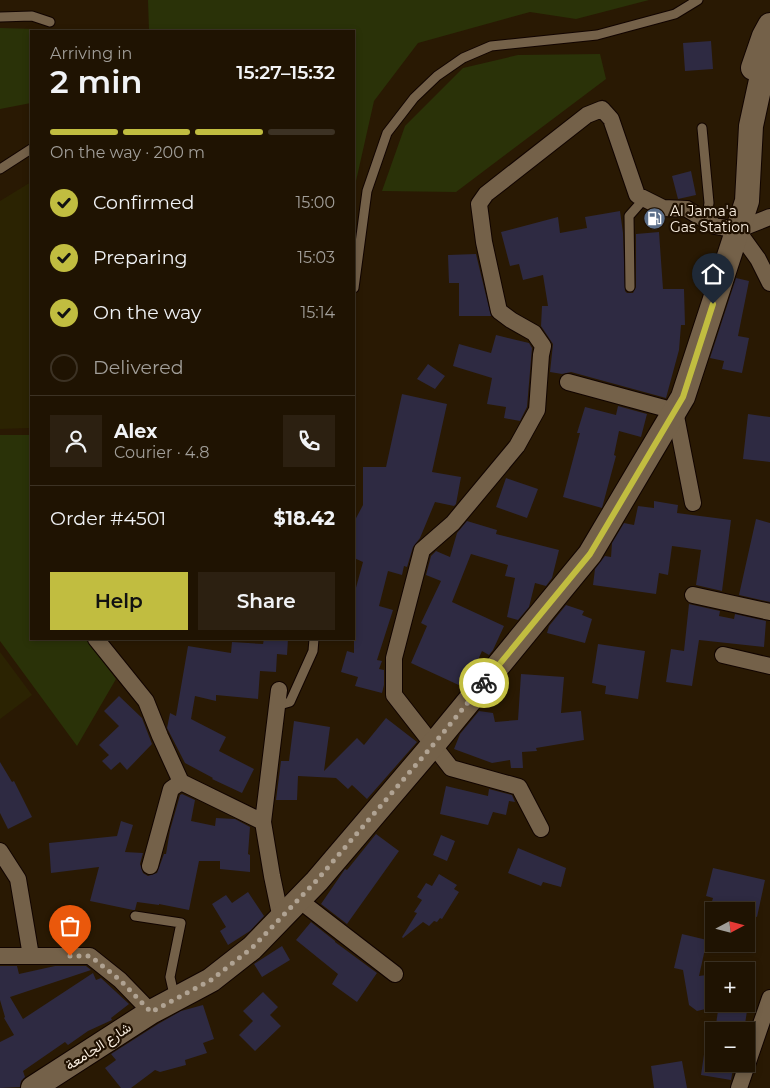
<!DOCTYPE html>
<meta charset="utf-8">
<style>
body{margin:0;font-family:Montserrat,Vazirmatn,sans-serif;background:#2c2011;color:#f1f3f6;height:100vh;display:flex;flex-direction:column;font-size:19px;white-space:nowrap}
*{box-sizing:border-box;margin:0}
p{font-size:16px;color:#a19e99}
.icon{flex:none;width:28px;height:28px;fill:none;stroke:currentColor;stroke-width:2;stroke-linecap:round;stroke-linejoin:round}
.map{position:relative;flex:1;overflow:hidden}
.drawer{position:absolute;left:30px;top:30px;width:325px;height:610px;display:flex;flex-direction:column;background:#1f1302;border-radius:0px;box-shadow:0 2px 8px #0003,0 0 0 1px #3c3224}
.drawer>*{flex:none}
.needle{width:32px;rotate:83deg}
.buttons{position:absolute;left:705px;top:902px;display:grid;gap:10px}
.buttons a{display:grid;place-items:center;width:50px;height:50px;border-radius:0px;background:#1f1302;box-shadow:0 2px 8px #0003,0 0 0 1px #3c3224;font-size:25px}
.pin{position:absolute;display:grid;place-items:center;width:42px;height:42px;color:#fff;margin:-51px -21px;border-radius:50% 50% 50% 0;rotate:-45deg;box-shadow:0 0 5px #0007}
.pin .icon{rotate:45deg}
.courier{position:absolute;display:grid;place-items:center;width:50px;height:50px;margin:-25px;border:4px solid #c1bd40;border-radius:50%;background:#fff;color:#222;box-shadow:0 1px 6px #0007}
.summary em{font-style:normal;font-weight:600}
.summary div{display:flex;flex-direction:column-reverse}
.summary{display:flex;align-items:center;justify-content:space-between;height:85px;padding:0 20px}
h1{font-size:32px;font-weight:600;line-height:38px}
.bar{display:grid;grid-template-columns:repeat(4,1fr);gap:8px 5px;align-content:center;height:60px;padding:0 20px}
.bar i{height:6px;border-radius:4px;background:#3c3224}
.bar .current{background:#c1bd40}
.bar p{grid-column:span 4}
.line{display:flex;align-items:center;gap:12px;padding:0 20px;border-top:1px solid #3c3224}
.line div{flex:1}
.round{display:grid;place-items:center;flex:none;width:52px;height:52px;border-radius:0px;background:#2c2011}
ol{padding:0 20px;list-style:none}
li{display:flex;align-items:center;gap:15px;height:55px}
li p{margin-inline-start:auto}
li .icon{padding:5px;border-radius:50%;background:#c1bd40;color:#111;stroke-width:4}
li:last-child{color:#a19e99}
li i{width:28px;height:28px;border:2px solid #3c3224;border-radius:50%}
.cta{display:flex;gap:10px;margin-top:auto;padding:10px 20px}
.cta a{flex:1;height:58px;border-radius:0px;background:#c1bd40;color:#111;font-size:20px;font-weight:600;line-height:58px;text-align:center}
.cta a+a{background:#2c2011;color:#f1f3f6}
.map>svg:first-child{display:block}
.green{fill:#2a3208}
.sand{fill:#2b2302}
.building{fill:#2e2a42}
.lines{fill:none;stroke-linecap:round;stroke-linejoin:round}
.lane-casing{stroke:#110400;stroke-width:11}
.street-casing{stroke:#110400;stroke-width:18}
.secondary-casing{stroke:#110400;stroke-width:26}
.lane{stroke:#746149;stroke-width:9}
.street{stroke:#746149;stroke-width:16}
.secondary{stroke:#746149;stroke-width:24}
.done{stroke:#b0a393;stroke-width:5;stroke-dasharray:0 9}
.route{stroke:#c1bd40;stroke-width:6}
.labels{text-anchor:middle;stroke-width:4.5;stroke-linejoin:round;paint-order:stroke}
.poi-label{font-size:14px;fill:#f9eee0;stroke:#1f1000;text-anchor:start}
.street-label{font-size:14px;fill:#f9eee0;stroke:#1f1000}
</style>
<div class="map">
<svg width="770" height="1088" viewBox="0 0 770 1088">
<rect width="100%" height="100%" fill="#291903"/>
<path class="green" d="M148 0H649L576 19 530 12 418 43 374 101 354 190V31H149Z
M0 28 35 29 37 31H31V103L0 109Z
M600 54 606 79 456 192 382 191 405 126 463 68 518 55Z
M0 435H31V561L29 563 31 566V639H86L116 679 77 746 0 641Z"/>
<path class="sand" d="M31 182V428L0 429V201Z
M0 652 32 695 0 719Z"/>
<path class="building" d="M711 41 713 69 685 71 683 43Z
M691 171 696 195 678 199 672 176Z
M620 211 623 233 625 291 627 293H633L636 287V234L659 232 663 289H684L685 325H681L679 350 666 398 571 372 562 374 550 372 553 344 541 326 542 306H548L543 275 523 280 519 264 510 266 501 232 558 217 560 233 587 228 585 217Z
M476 254 491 316H459V283H449L448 255Z
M736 278 749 281 738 336 749 338 742 373 722 369 724 361 710 358Z
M496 335 529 343 532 348 527 407 520 421 504 418 506 407 487 404 492 378 453 366 459 344 491 353Z
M428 364 445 376 435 389 417 379Z
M402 394 447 404 432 472 461 477 456 504 454 506 435 502 420 538 413 547 407 567 404 566 402 575 388 571 379 606 393 610 377 660 382 661 379 669 384 670V685L382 693 355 686 358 677 341 672 347 651 354 653V595L363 562 354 558V522L363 505V467H386Z
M618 406 647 414 641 437 619 431 614 455 616 456 602 508 563 497 580 433H577L585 407 616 415Z
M748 414 770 417V462L743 459Z
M506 478 538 489 527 518 496 507Z
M654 501 678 505 677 513 731 520 722 591 696 585 701 550 672 546 668 575 659 573 656 594 593 585 595 569 605 556 611 557 612 543 624 523 634 525 638 506 654 508Z
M756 519 770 523V602L739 595Z
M467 521 497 530 496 534 559 550 552 578 546 586 535 583 529 607 518 620 507 617 515 578 505 576 508 565 471 554 452 602 504 626 493 650 489 655 482 651 470 678 463 687 411 663 427 626 421 623 441 581 426 575 431 556 436 551 450 557 457 533Z
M689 604 720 611 719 616 734 619 735 614 766 621 764 647 699 640 692 686 666 682 671 649 684 651Z
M566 605 584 611 582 615 592 619 585 643 547 633 549 626Z
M264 639H288L287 655 277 654 276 672 260 671 258 699 216 695V701L195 696 191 719 226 737 219 751 254 769 242 793 212 779 213 778 185 763 167 728 170 713 176 716 188 646 231 653 232 642 263 644Z
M598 644 645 651 638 699 605 694 606 686 592 683Z
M521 674 564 677 561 713 581 711 584 740 536 748 537 751 522 752 523 768H511L510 760 492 763 454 749 460 734 479 711 493 713 495 722 518 720Z
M119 696 142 718 152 744 127 770 120 762 111 770 102 761 109 755 99 745 119 726 104 711Z
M386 718 417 742 367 799 352 785 348 789 336 778 298 776 297 800H276L281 761H289L294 721 330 727 324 771 357 738 364 745Z
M0 762 12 782 14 781 32 817 8 829 0 813Z
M446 786 488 796 489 789 512 795 515 802 509 801 506 815 493 812 488 825 440 814Z
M182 794 195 800 191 821 215 826 216 818 235 819 250 827 248 854 250 855V872L220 869V861H199L189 910 159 904V905L137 902 135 910H133L90 901 99 867 51 873 49 843 117 836 121 821 133 825 125 852 143 853 140 864 143 873 148 876 157 873 164 854H166L170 830 180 795Z
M376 834 399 851 347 924 321 904 345 869 347 870Z
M441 835 455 841 447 861 433 855Z
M518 848 566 868 561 887 543 882 541 886 508 873Z
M713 868 765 880 757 917 746 914V911H722L710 908 713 898 706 896Z
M439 874 457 885 454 889 459 892 442 919 440 918 437 922 434 921 429 926 423 922 403 938 402 937 417 913 414 912 422 900 417 897 426 883 432 886Z
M248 892 264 916 250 931 228 945 220 931 226 927 212 904 226 895 232 903Z
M311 922 335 941V942L377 973 357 1002 332 984 338 974 296 940Z
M682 934 707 940 699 976 714 974V1007L697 1011 689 1005 683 970 674 968Z
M282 946 290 960 262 977 254 964Z
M0 966H17L19 974 55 966H86L91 970 10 997 23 1019 93 973 96 980 101 978 129 1004 111 1018 112 1020 88 1031 68 1045 65 1042 23 1071 25 1077 21 1081 20 1087 0 1088V1042L14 1035 4 1018 5 1017 0 1000Z
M263 992 278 1007 270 1015 281 1026 255 1051 239 1035 253 1021 243 1011Z
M719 1004H748L744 1031H715Z
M203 1005 214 1039 203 1043 207 1053 185 1060 186 1065 160 1072 155 1070 131 1088H121L105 1068 116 1060 111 1054 158 1024 181 1011Z
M707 1034 714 1035V1064H734L731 1080 701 1075Z
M682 1061 687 1088H654L651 1066Z"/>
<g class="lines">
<defs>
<path id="lane" d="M0 17 32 16 50 22
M702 128 709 203 706 221
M0 169 31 149
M630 287 629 216 644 199
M354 288 367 191 387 133 414 98 437 76 463 58 491 46 597 35 675 14 698 0
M276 706 290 702 313 651 314 639
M135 916 181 923 170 977 175 999"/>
<path id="street" d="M737 230 758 259 770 283
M737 230 770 217
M568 382 675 411 693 503
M693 595 770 612
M96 639 146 701 160 736 181 782 263 822 272 876 281 919
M723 655 770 666
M263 822 279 690
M541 829 519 787 451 768 394 695V658L422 550 453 523 517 446 537 410 541 355 543 346 534 333 511 320 499 311 484 242 479 204 486 194 587 115 602 109 611 119 637 195 663 208 687 209 715 226 737 230
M0 851 18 879 31 956
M150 866 171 789 181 782
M299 900 395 974
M0 956H90L120 980 151 1012
M739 1088 770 998"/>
<path id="secondary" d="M753 68 764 36 770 25
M33 1088 151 1012 211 980 252 948 317 881 433 745 590 554 683 397 747 201 751 126 761 80 770 53"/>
</defs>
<use href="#lane" class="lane-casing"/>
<use href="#street" class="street-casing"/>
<use href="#secondary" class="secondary-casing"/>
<use href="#lane" class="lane"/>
<use href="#street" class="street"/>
<use href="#secondary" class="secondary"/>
</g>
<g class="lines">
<path class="done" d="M70 956H90L120 980 151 1012 211 980 252 948 317 880 433 745 484 683"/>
<path class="route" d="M484 683 590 554 683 397 713 304"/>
</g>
<defs>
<symbol id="fuel-disc" viewBox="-11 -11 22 22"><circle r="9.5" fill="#5c6f8a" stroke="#1f1000"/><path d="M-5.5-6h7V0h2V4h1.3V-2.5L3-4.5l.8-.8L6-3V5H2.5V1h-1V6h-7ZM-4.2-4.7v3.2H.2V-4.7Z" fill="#fff"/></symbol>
</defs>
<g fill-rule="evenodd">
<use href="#fuel-disc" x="642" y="206" width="25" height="25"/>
</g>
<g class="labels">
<g class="poi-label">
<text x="670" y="216">Al Jama'a<tspan x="670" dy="16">Gas Station</tspan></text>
</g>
<g class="street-label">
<text transform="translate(98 1046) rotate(-33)" y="5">شارع الجامعة</text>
</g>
</g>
</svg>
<div class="buttons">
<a><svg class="needle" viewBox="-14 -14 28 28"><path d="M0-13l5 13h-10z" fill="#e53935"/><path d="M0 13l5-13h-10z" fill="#a19e99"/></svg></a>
<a>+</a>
<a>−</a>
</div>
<div class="pin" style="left:70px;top:956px;background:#ea580c"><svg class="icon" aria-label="bag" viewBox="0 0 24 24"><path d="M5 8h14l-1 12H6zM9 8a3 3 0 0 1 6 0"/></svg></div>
<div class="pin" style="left:713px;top:304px;background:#1f2937"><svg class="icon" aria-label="home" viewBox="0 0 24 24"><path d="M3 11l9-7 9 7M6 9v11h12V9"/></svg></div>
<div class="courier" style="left:484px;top:683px"><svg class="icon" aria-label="bike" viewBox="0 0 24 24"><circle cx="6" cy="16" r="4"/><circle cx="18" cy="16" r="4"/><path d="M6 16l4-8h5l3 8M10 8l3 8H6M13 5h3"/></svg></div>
<section class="drawer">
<div class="summary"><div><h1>2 min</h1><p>Arriving in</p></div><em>15:27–15:32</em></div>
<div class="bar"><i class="current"></i><i class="current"></i><i class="current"></i><i></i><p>On the way · 200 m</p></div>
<ol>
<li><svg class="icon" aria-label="check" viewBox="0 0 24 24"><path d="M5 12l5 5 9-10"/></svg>Confirmed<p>15:00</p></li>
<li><svg class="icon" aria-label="check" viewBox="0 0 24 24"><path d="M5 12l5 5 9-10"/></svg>Preparing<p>15:03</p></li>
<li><svg class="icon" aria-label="check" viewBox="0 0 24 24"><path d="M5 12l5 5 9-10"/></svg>On the way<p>15:14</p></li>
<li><i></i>Delivered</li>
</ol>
<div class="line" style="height:90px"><a class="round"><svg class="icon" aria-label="person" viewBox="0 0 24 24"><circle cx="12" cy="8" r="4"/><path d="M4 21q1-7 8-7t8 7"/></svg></a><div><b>Alex</b><p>Courier · 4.8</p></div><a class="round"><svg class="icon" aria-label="phone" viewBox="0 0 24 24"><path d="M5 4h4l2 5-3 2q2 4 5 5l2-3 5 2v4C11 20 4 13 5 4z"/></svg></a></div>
<div class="line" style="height:65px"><div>Order #4501</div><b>$18.42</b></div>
<div class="cta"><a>Help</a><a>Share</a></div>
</section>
</div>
